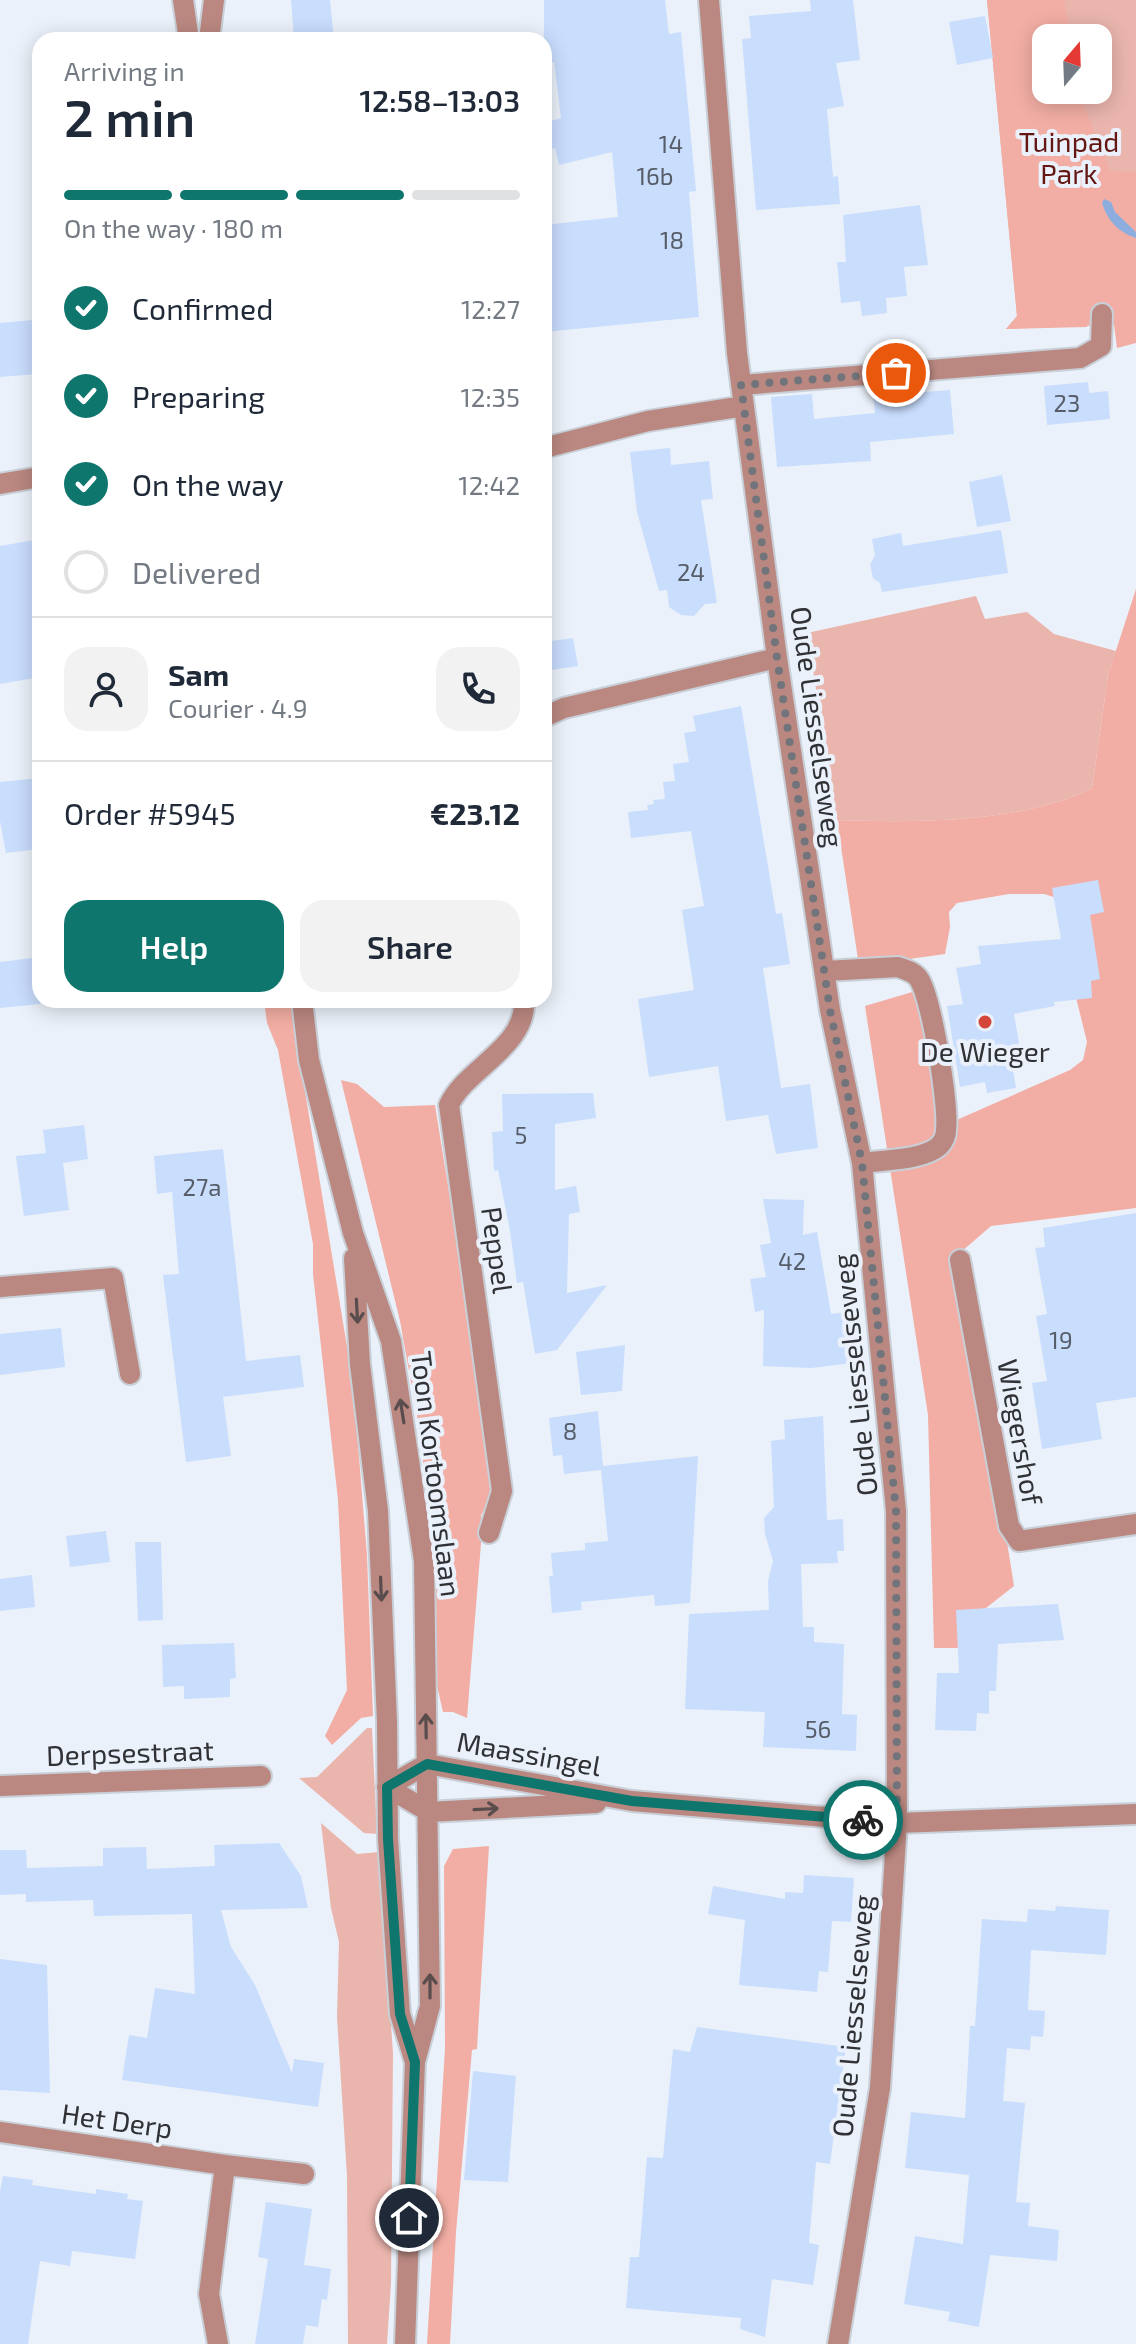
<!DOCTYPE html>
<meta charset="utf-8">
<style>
body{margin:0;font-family:"Exo 2",sans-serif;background:#f2f2f3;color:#1f2937;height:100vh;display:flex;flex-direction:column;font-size:30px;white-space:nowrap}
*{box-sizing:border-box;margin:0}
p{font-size:26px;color:#747a83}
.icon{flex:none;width:44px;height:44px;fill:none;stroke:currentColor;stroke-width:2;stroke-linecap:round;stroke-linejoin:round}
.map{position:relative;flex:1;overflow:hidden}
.details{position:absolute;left:32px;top:32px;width:520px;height:976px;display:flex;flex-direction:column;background:#fff;border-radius:24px;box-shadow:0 4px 20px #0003}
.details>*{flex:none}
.needle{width:52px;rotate:19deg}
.controls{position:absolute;left:1032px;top:24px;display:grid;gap:16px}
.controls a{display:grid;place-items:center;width:80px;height:80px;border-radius:16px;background:#fff;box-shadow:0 4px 20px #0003;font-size:40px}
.pin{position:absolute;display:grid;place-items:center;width:68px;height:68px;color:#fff;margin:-34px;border:4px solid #fff;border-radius:50%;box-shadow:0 2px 8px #0007}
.courier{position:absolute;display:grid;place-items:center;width:80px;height:80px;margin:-40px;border:6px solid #0f766e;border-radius:50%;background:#fff;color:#222;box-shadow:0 2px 10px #0007}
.head em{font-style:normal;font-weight:600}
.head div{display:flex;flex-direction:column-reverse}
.head{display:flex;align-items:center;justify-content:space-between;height:136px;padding:0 32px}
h1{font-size:52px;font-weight:600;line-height:60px}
.bar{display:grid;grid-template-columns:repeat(4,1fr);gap:12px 8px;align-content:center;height:96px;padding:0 32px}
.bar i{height:10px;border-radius:6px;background:#e0e1e3}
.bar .current{background:#0f766e}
.bar p{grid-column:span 4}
.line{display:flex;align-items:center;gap:20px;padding:0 32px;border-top:2px solid #e0e1e3}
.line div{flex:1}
.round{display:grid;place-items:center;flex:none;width:84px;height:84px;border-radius:24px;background:#f2f2f3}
ol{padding:0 32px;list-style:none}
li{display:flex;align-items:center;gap:24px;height:88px}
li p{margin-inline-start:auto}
li .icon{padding:8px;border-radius:50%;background:#0f766e;color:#fff;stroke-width:4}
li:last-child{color:#747a83}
li i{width:44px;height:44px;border:4px solid #e0e1e3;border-radius:50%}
.cta{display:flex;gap:16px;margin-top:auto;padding:16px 32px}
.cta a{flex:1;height:92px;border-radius:24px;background:#0f766e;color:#fff;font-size:32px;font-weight:600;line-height:92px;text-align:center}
.cta a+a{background:#f2f2f3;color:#1f2937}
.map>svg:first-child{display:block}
.green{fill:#eab5ad;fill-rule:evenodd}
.forest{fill:#f2aea4}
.water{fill:#8daddf}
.building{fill:#c9ddfd}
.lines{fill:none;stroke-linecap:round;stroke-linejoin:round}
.minor-casing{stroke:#c9cfd7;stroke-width:24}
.minor{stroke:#ba8880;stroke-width:20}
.oneway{stroke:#594c4c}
.done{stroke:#71757b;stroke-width:8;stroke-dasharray:0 14.4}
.route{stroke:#0f766e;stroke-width:10}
.poi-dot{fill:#d4463a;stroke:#ebf1fa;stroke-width:3}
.labels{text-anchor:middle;stroke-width:8;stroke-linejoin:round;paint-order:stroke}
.number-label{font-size:24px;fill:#565d68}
.park-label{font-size:28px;fill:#641712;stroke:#ebf1fa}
.street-label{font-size:28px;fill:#303236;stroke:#ebf1fa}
.poi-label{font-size:28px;fill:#303236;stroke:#ebf1fa}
</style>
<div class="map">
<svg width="1136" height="2344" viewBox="0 0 1136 2344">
<rect width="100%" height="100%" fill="#ebf1fa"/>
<path class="green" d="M987 0H1136V324L1006 329 1017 316ZM1046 38H1098V90H1046Z
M976 596 985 619 1027 612 1054 634 1116 651 1108 675 1092 788C1024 823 913 823 837 820L807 633Z
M367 1728H372L377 1834 364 1833 299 1778 317 1777Z
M321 1823 357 1854 379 1852 393 2053 391 2283 387 2344H348L347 2176 337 2017 339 1942 331 1908Z"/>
<path class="forest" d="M987 0H1064L1071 38H1046V90H1080L1083 103 1110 171 1136 172V232L1114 212 1111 202 1104 199C1104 219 1118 232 1136 238V343L1117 348 1112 310H1092L1087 327 1006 329 1017 316Z
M1136 589V1208L991 1226 961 1252 1014 1586 972 1619 970 1648H934L928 1415 865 1006 919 990 952 1122 1070 1070 1083 1060 1087 1042 1067 961 1057 898 1044 894H1009L957 903 949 912 950 927 945 954 859 966 837 820C913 823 1024 823 1092 788L1108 675Z
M264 1000H290L353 1383 367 1555 373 1716 361 1718 332 1745 325 1736 347 1690 338 1500 313 1274V1244L278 1050 267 1023Z
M341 1080 357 1084 384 1107 435 1105 497 1491 481 1515 482 1531 467 1718 453 1712H443L437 1686 433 1541 418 1421 400 1321Z
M489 1846 477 2049 472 2050 456 2232 450 2344H427L445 2048 444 1866 453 1849Z"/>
<path class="water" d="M1104 199 1111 202 1115 212 1136 232V238C1119 233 1107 220 1102 203Z"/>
<path class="building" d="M291 0H330L334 40H294Z
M544 0H665L669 34 681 32 696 191 689 192 699 317 544 332V225L618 217 612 152 559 165 555 148 544 151V123L561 118 554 62 544 63Z
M810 0H853L860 60 836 63 844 106 827 109 833 177 838 176 840 204 756 210 742 39 751 38 749 16 811 11Z
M985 16 993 58 957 65 949 22Z
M920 205 928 265 904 267 907 296 886 298 887 313 862 316 860 301 841 303 837 262H846L843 215Z
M33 320 38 374 0 377V323Z
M1088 382 1089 393 1108 391 1110 419 1047 425 1044 386Z
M950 390 954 434 870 442 871 461 777 467 771 397 812 394 814 419 875 413 873 396Z
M670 448 671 465 709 461 713 499 701 500 717 603 705 604 694 616 681 615 669 607 667 590 659 591 637 512 630 452Z
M1002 475 1011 521 977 527 969 482Z
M1001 530 1008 573 882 592 880 583 873 578 870 564 875 556 872 539 901 533 903 546Z
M40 539V677L0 684V546Z
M573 638 578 666 544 671V642Z
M741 706 776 914 782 913 790 964 763 968 781 1088 810 1084 818 1148 776 1154 768 1115 726 1121 718 1066 649 1077 638 999 694 990 682 910 704 906 691 831 631 838 628 812 648 810 647 805 654 804 653 800 665 799 663 782 675 781 673 764 689 762 684 733 696 731 693 716Z
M40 778V849L6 853 0 821V782Z
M1098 880 1104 912 1090 915 1100 979 1091 981 1092 998 1054 1002 1055 1006 1014 1014 1020 1049 1010 1051 1016 1088 987 1093 985 1082 960 1087 947 1006 963 1004 956 968 981 964 978 946 1061 939 1052 888Z
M40 957V1004L0 1008V962Z
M593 1093 596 1118 555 1124V1190L576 1186 580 1212 569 1214 567 1293 607 1285 557 1350 535 1354 523 1282 517 1283 510 1231 498 1170 494 1171 492 1132 503 1131 502 1094Z
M84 1125 88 1159 63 1163 69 1210 24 1216 16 1156 46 1153 43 1130Z
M223 1149 246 1361 300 1355 304 1387 223 1397 231 1456 186 1462 163 1275 179 1274 172 1192 157 1194 154 1156Z
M763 1199 804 1200 803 1235 817 1232 831 1314 855 1311 861 1362 811 1368 763 1366 764 1310 755 1312 750 1279 766 1277 760 1245 771 1243Z
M1136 1213V1397L1096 1403 1102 1439 1042 1449 1032 1383 1047 1381 1036 1316 1047 1314 1035 1248 1045 1247 1043 1228Z
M61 1328 65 1367 0 1375V1334Z
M625 1345 622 1391 581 1395 576 1352Z
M598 1411 603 1466 698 1456 690 1603 655 1606 654 1595 581 1602 582 1610 552 1613 549 1576H553L551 1553 585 1550V1543L608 1541 601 1470 564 1474 562 1455 553 1456 549 1418Z
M823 1416 827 1520 843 1519 844 1551H837L838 1563 801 1564 803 1627H814V1642L844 1644 842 1714 857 1715 856 1751 763 1747 765 1712 685 1709 689 1614 769 1610 768 1581 773 1561 765 1534 764 1518 774 1507 771 1441 785 1439 784 1420Z
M106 1531 110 1562 70 1567 66 1536Z
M135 1542H161L163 1620 138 1621Z
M32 1575 35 1607 0 1611V1579Z
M1058 1604 1064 1640 998 1644 996 1691H989V1714L977 1713 976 1731 935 1730 937 1673H959L956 1610Z
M234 1643 236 1678 230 1679V1697L184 1699V1686L163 1687 162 1645Z
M279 1843 301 1876 308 1908 221 1910 231 1947 255 1985 292 2073 294 2059 324 2063 318 2107 122 2080 129 2035 147 2038 155 1988 195 1994 192 1914 94 1916 93 1900 26 1902V1894L0 1895V1850H26L27 1868 103 1866V1848L146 1847 147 1869 215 1866 214 1845Z
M804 1875 854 1878 851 1922 832 1921 828 1972 819 1971 817 1992 739 1985 745 1920 708 1914 713 1886 785 1899V1892L803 1893Z
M1056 1906 1109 1910 1106 1955 1031 1950 1028 2010 1045 2011 1043 2037 1031 2036 1030 2050 1007 2048 1003 2101 1025 2103 1016 2202 1030 2203 1028 2226 1059 2230 1057 2261 990 2255 979 2327 948 2321 950 2312 904 2304 915 2236 963 2244 969 2175 905 2168 911 2112 965 2118 970 2026H975L982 1919 1027 1922 1028 1909 1055 1911Z
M0 1959 47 1965 50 2093 0 2090Z
M697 2027 846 2047 830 2164 816 2162 809 2243 819 2245 813 2285 772 2279 765 2337 740 2329 741 2318 626 2308 630 2257H639L647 2157 663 2158 673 2049 690 2052Z
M473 2071 516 2076 508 2182 464 2180Z
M3 2176 33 2180 32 2185 96 2194V2189L128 2194 127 2199 143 2201 135 2259 72 2251 70 2266 40 2261 28 2344H0V2191Z
M266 2202 312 2209 304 2265 331 2269 327 2300 322 2299 318 2327 306 2325 303 2344H255L268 2259 258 2257Z"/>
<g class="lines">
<defs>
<path id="minor" d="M183 0 189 40
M709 0 737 353 777 658 830 1010 862 1163 896 1511 897 1823 880 2088 838 2344
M209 40 214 0
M741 385 1080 358 1101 346 1102 314
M544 448 648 421 744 406
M0 484 40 477
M544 717 564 708 777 658
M825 971 898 967C906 970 915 972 919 979 932 999 949 1106 946 1130 946 1136 943 1142 939 1146 924 1160 883 1160 862 1163
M302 1000 309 1060 353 1233 391 1341 424 1561 430 2006 415 2062 405 2344
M354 1258 360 1364 378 1511 387 1722 388 1839 400 2014 415 2062
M960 1260 1009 1526 1019 1541 1136 1524
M0 1287 113 1278 130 1374
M489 1533 502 1491 449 1105C466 1068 527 1047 524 1000
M0 1786 261 1776
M387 1787 427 1764 632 1801 897 1823 1136 1814
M387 1787 429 1812 596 1803
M0 2132 225 2165 209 2294 218 2344
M225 2165 304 2174"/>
</defs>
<use href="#minor" class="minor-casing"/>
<use href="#minor" class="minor"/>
</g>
<defs><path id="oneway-shaft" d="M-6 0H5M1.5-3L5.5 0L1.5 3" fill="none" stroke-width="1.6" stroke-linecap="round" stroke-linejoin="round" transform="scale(2)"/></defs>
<g class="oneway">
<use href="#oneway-shaft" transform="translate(357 1311) rotate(87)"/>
<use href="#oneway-shaft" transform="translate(402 1411) rotate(-99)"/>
<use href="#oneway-shaft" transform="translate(381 1589) rotate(88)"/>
<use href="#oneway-shaft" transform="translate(426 1726) rotate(-91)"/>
<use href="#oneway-shaft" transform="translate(486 1809) rotate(-3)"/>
<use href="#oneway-shaft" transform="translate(430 1986) rotate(-90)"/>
</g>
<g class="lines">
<path class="done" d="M863 1820 897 1823 896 1511 862 1163 830 1010 777 658 741 385 896 373"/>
<path class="route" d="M409 2218 415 2062 400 2014 388 1839 387 1787 427 1764 632 1801 863 1820"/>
</g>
<circle class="poi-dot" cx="985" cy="1022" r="8"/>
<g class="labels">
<g class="number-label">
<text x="671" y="153">14</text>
<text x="655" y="185">16b</text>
<text x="672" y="249">18</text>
<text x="1067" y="412">23</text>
<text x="691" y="581">24</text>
<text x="521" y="1144">5</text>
<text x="202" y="1196">27a</text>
<text x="792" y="1270">42</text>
<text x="1061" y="1349">19</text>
<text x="570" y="1440">8</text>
<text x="818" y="1738">56</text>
</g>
<g class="park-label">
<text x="1069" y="152">Tuinpad<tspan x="1069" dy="32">Park</tspan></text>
</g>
<g class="street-label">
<text transform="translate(817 727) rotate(82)" y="10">Oude Liesselseweg</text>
<text transform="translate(497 1250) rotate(82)" y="10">Peppel</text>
<text transform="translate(855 1375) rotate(-96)" y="10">Oude Liesselseweg</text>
<text transform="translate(1020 1432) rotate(80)" y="10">Wiegershof</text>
<text transform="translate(436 1474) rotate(83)" y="10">Toon Kortoomslaan</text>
<text transform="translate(130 1753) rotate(-2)" y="10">Derpsestraat</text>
<text transform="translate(529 1754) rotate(10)" y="10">Maassingel</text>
<text transform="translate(853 2016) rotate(-85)" y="10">Oude Liesselseweg</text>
<text transform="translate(117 2121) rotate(8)" y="10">Het Derp</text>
</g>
<g class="poi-label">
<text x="985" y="1062">De Wieger</text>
</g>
</g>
</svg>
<div class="controls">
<a><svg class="needle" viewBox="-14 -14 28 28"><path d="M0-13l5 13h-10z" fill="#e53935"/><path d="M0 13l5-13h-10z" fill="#747a83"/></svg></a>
</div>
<div class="pin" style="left:896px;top:373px;background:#ea580c"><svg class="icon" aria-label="bag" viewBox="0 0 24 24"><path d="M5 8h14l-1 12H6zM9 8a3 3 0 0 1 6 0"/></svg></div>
<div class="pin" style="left:409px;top:2218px;background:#1f2937"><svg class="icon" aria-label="home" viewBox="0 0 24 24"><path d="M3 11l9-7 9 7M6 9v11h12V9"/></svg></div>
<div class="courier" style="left:863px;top:1820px"><svg class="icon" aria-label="bike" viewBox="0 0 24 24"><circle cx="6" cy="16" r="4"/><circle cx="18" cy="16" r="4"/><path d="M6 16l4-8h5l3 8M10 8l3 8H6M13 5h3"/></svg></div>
<section class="details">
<div class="head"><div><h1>2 min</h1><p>Arriving in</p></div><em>12:58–13:03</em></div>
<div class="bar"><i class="current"></i><i class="current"></i><i class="current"></i><i></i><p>On the way · 180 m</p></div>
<ol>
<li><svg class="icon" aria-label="check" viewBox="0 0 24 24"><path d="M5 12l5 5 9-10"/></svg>Confirmed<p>12:27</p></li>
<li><svg class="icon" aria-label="check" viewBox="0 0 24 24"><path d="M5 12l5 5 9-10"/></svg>Preparing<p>12:35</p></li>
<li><svg class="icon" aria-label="check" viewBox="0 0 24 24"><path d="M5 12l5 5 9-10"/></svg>On the way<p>12:42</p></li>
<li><i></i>Delivered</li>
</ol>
<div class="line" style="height:144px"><a class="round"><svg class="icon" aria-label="person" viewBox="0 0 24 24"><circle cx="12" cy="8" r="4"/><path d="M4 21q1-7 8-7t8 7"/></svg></a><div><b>Sam</b><p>Courier · 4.9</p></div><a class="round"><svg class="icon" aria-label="phone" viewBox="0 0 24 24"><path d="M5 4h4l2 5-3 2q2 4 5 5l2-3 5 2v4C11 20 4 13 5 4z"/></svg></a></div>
<div class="line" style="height:104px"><div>Order #5945</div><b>€23.12</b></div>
<div class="cta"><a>Help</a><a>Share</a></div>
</section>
</div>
